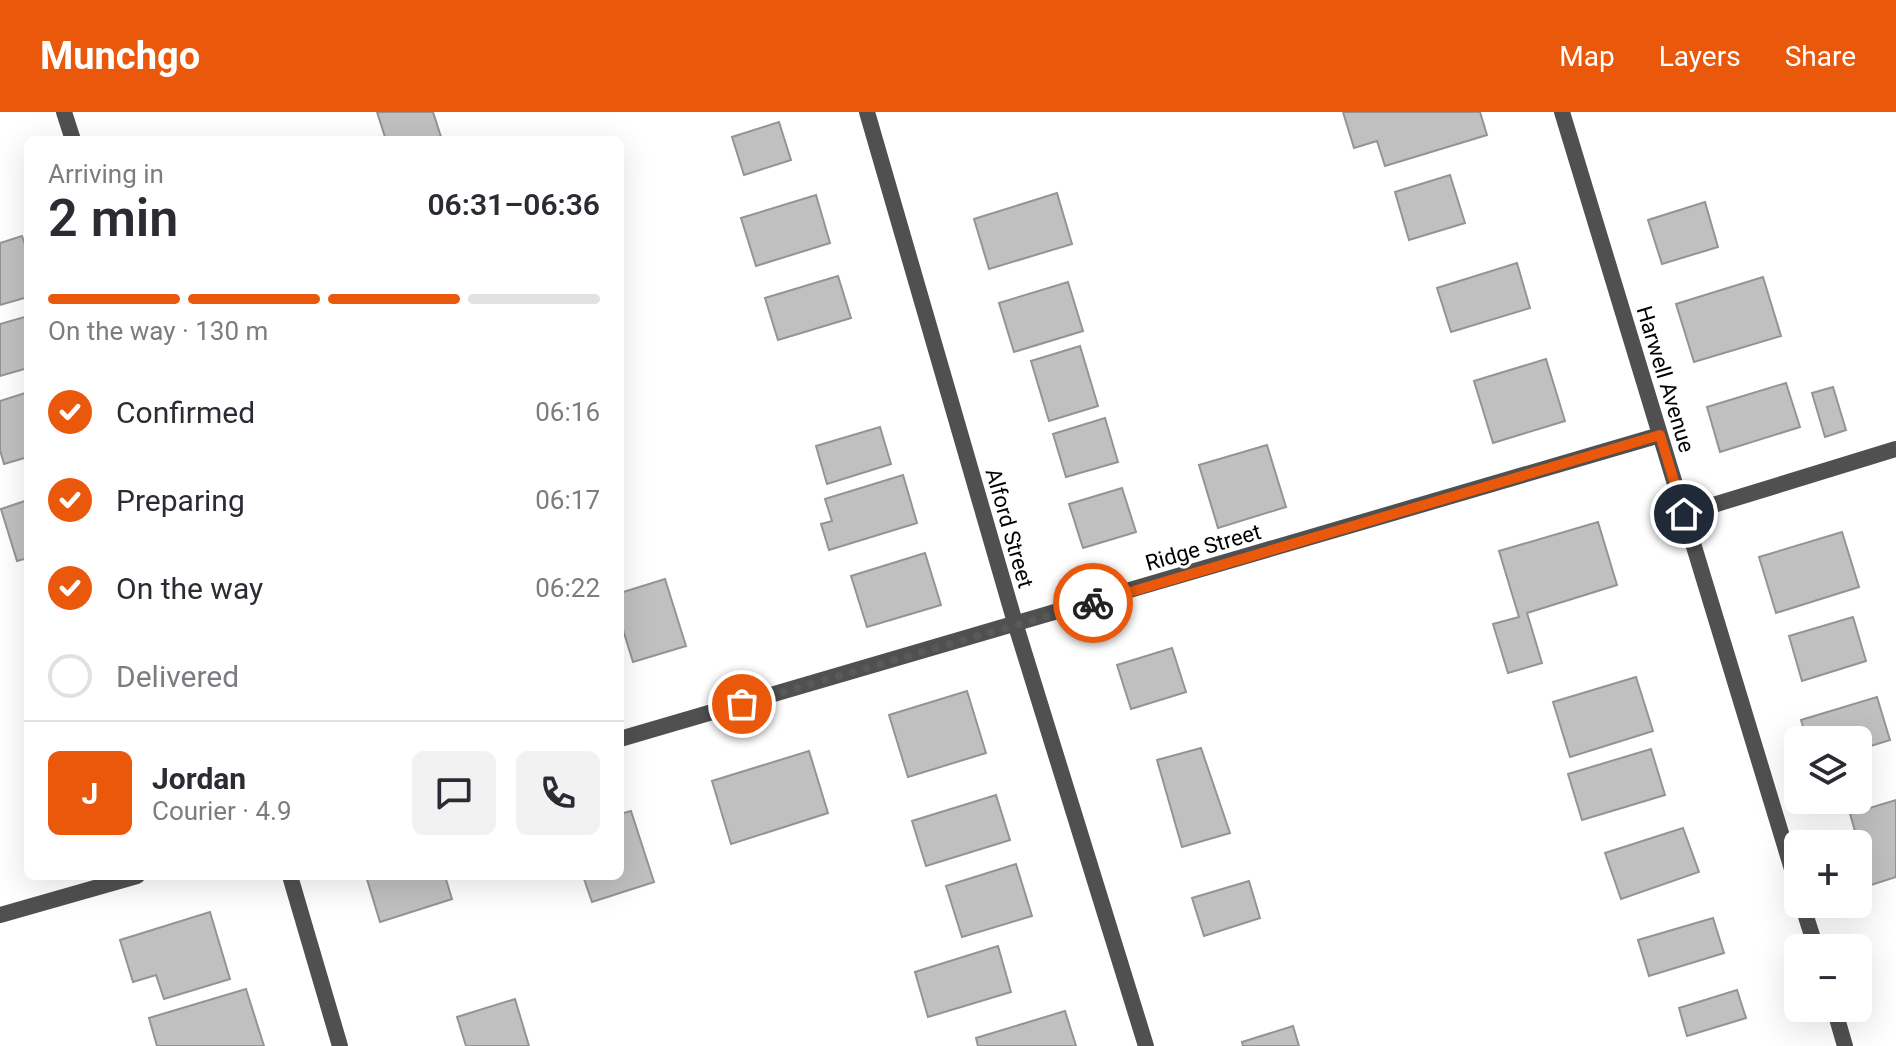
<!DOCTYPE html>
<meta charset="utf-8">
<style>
body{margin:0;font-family:Roboto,sans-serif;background:#f2f2f3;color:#2b2b33;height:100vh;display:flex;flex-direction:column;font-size:30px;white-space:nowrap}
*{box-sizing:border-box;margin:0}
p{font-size:26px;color:#7c7c81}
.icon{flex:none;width:44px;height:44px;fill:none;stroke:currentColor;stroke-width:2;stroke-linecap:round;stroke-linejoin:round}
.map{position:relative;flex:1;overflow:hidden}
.side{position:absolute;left:24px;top:24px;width:600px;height:744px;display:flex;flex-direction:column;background:#fff;border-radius:12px;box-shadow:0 8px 32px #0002}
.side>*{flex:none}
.fabs{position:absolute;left:1784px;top:614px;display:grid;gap:16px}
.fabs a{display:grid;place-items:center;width:88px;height:88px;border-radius:12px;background:#fff;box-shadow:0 8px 32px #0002;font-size:40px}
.pin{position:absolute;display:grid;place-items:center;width:68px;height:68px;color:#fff;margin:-34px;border:4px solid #fff;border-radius:50%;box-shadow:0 2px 8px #0007}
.courier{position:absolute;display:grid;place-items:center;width:80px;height:80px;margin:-40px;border:6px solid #ea580c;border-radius:50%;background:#fff;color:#222;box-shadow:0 2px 10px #0007}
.headline em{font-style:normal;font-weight:600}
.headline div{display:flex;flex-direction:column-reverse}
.headline{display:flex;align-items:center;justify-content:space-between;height:136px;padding:0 24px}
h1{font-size:52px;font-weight:600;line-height:60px}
.bar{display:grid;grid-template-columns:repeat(4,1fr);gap:12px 8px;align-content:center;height:96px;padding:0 24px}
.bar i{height:10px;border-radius:6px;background:#e1e1e2}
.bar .current{background:#ea580c}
.bar p{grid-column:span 4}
.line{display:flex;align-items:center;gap:20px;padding:0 24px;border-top:2px solid #e1e1e2}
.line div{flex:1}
.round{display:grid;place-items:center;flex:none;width:84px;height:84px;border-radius:12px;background:#f2f2f3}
ol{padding:0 24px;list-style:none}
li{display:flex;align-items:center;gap:24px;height:88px}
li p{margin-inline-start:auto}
li .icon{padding:8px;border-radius:50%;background:#ea580c;color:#fff;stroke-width:4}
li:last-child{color:#7c7c81}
li i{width:44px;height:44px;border:4px solid #e1e1e2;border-radius:50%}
header{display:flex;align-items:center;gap:48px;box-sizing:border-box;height:112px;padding:0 40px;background:#ea580c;color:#fff}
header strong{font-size:38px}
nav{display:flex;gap:44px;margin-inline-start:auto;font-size:28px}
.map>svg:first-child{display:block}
.building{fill:#c0c0c0;stroke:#949494;stroke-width:2}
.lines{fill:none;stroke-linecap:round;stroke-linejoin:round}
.minor{stroke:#505050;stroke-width:16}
.done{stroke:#595959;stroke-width:8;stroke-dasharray:0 14.4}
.route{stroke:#ea580c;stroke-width:10}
.labels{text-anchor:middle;stroke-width:6;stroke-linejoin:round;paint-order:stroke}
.street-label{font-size:22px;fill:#000;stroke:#fff}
</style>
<header>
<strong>Munchgo</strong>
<nav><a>Map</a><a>Layers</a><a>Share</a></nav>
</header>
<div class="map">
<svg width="1896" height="934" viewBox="0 0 1896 934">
<rect width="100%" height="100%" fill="#fff"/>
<path class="building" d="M377 0H433L442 28H386Z
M1343 0H1480L1487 23 1385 54 1377 29 1354 36Z
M779 10 791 48 744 63 732 25Z
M1450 63 1465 111 1409 128 1395 80Z
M1057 81 1072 132 989 157 974 107Z
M816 83 830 131 756 154 741 106Z
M1705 90 1718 135 1662 152 1648 108Z
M22 124 28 142V185L0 193V131Z
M1517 151 1530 196 1451 220 1437 176Z
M838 164 851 206 778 228 765 186Z
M1763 165 1781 224 1694 250 1676 192Z
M1068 170 1083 219 1014 240 999 191Z
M28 204V256L0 264V212Z
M1080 234 1098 294 1049 309 1031 249Z
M1546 247 1565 309 1493 331 1474 269Z
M1786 271 1800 315 1720 340 1707 295Z
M1833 275 1846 318 1825 325 1812 281Z
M28 280V345L4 352 0 338V289Z
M1105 306 1118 350 1066 365 1053 322Z
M880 315 891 352 827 372 816 334Z
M1267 333 1286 395 1218 416 1199 353Z
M903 363 917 411 829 438 821 412 832 409 825 387Z
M1122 376 1136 420 1083 436 1069 392Z
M28 388V446L17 449 1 397Z
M1598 410 1617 473 1527 501 1542 551 1508 561 1493 512 1519 505 1499 439Z
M1842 420 1859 475 1776 501 1759 445Z
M925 441 941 493 867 515 851 464Z
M665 467 686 534 633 550 620 508V481Z
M1853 505 1866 549 1802 569 1789 524Z
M1172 536 1186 580 1131 597 1117 553Z
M1636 565 1653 619 1570 645 1553 590Z
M967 579 986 641 908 665 889 603Z
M1877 585 1890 628 1858 638V628H1807L1801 608Z
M1201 636 1230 721 1182 735 1157 648Z
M1651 637 1665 683 1582 708 1568 662Z
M809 639 828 701 731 732 712 669Z
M996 683 1010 728 926 754 912 709Z
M1896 688V765L1871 773 1850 702Z
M631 699 654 770 592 790 583 764H620V702Z
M1683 716 1699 760 1621 787 1605 741Z
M1016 752 1032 804 962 825 946 774Z
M366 764H445L452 787 380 810Z
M1249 769 1260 806 1204 824 1192 786Z
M210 800 230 867 164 887 156 863 133 870 120 828Z
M1713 806 1724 841 1649 864 1638 828Z
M998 834 1011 880 928 905 915 860Z
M246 877 264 934H157L149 906Z
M1737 878 1746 906 1687 924 1679 896Z
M515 887 529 934H466L457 905Z
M1065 899 1076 934H978L976 926Z
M1293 914 1299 934H1243L1242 930Z"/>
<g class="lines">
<path class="minor" d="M64 0 73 28
M867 0 1016 514 1146 934
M1562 0 1798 777
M1684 402 1896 337
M620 627 1660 323
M290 764 340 934
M1802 792 1816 836
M0 803 137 764
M1834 896 1845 934"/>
</g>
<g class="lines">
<path class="done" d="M742 592 1093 491"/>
<path class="route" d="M1093 491 1660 323 1684 402"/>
</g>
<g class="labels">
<g class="street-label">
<text transform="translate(1666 267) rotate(73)" y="8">Harwell Avenue</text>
<text transform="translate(1010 416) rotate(74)" y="8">Alford Street</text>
<text transform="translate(1203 435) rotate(-16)" y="8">Ridge Street</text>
</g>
</g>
</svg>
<div class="fabs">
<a><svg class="icon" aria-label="layers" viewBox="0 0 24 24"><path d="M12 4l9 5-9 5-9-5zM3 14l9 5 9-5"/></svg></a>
<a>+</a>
<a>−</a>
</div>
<div class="pin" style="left:742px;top:592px;background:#ea580c"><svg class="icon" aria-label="bag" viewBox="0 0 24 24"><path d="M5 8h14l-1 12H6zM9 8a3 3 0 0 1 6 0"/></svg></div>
<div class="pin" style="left:1684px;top:402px;background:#1f2937"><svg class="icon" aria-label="home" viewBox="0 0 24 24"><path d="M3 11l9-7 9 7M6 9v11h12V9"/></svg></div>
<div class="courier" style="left:1093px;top:491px"><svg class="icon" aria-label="bike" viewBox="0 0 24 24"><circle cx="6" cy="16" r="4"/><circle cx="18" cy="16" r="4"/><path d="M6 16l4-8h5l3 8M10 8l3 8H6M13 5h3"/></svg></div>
<section class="side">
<div class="headline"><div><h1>2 min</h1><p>Arriving in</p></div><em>06:31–06:36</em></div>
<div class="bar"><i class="current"></i><i class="current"></i><i class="current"></i><i></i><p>On the way · 130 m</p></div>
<ol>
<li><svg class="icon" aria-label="check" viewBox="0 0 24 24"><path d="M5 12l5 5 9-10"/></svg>Confirmed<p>06:16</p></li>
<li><svg class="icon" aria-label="check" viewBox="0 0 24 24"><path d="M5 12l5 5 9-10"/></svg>Preparing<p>06:17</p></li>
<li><svg class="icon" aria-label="check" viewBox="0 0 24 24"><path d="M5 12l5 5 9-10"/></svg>On the way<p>06:22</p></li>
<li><i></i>Delivered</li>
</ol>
<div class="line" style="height:144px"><b class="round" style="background:#ea580c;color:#fff">J</b><div><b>Jordan</b><p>Courier · 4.9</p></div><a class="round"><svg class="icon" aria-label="chat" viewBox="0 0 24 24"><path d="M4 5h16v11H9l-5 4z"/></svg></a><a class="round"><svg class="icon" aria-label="phone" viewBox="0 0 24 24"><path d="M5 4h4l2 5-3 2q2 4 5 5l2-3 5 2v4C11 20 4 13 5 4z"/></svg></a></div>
</section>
</div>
